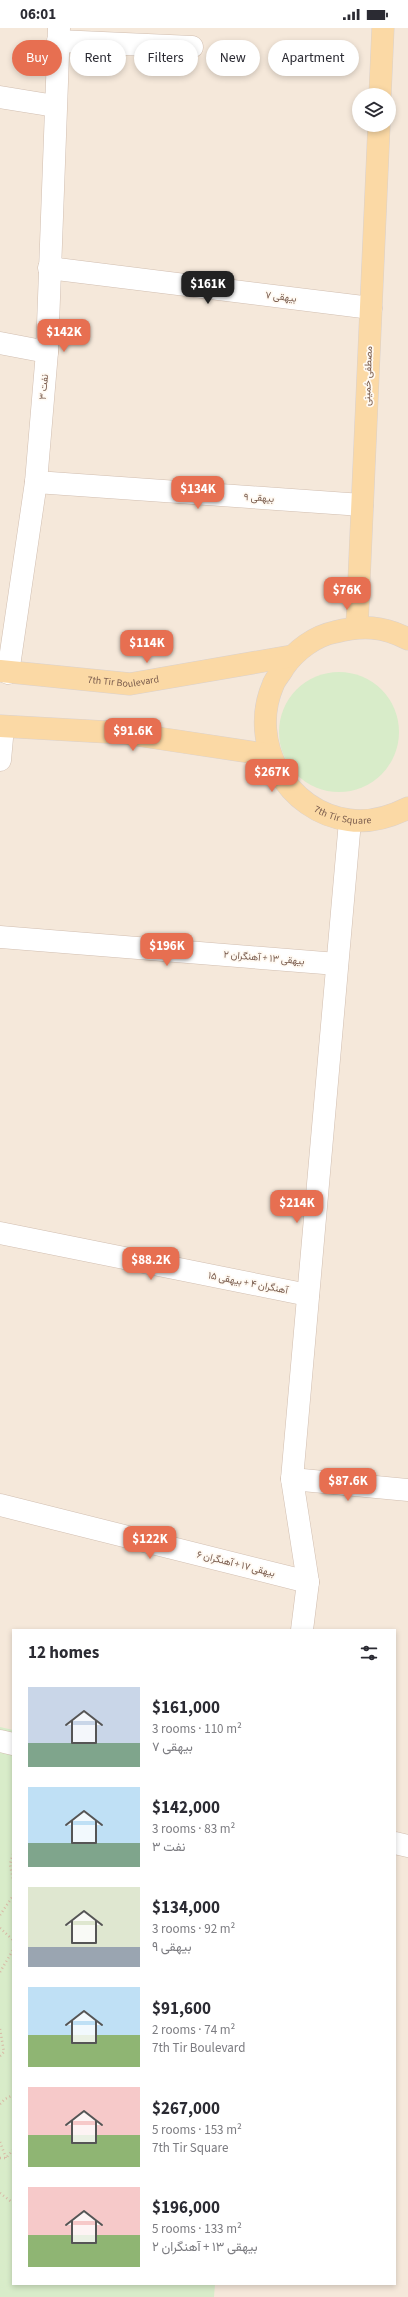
<!DOCTYPE html>
<meta charset="utf-8">
<style>
body{margin:0;font-family:"Source Sans 3",Vazirmatn,sans-serif;background:#f7f7f7;color:#2b2b33;height:100vh;display:flex;flex-direction:column;font-size:15px;white-space:nowrap}
*{box-sizing:border-box;margin:0}
p{font-size:13px;color:#7c7c81}
.icon{flex:none;width:22px;height:22px;fill:none;stroke:currentColor;stroke-width:2;stroke-linecap:round;stroke-linejoin:round}
.map{position:relative;flex:1;overflow:hidden}
.details{position:absolute;left:12px;top:1601px;width:384px;height:656px;display:flex;flex-direction:column;background:#fff;border-radius:0px;box-shadow:0 2px 6px #0003}
.details>*{flex:none}
.banner{position:absolute;left:12px;top:12px;width:384px;height:36px;display:flex;gap:8px}
.buttons{position:absolute;left:352px;top:60px;display:grid;gap:8px}
.buttons a{display:grid;place-items:center;width:44px;height:44px;border-radius:50%;background:#fff;box-shadow:0 2px 6px #0003;font-size:20px}
.price{position:absolute;translate:-50% -34px;padding:0 9px;border-radius:8px;background:#e76f51;color:#fff;font-size:13px;line-height:26px;filter:drop-shadow(0 1px 2px #0008)}
.price::after{content:'';position:absolute;left:50%;top:24px;width:12px;height:9px;margin-left:-6px;background:inherit;clip-path:polygon(0 0,100% 0,50% 100%)}
.price.on{background:#222;color:#fff}
ul{padding:0;list-style:none}
li{display:flex;align-items:center;gap:12px;height:100px;padding:0 16px}
li span{display:grid;place-items:center;flex:none;width:112px;height:80px;border-radius:0px;color:#555}
li>.icon{margin-inline-start:auto}
span .icon{width:48px;height:48px;fill:#fffc;stroke-width:1}
li b{font-size:17px}
h2{display:flex;justify-content:space-between;align-items:center;height:48px;padding:0 16px;font-size:17px}
.tag{padding:0 14px;border-radius:18px;background:#fff;box-shadow:0 2px 6px #0003;font-size:14px;line-height:36px}
.tag.on{background:#e76f51;color:#fff}
.status{display:flex;justify-content:space-between;align-items:center;height:28px;padding:0 20px;background:#fff;direction:ltr}
.status svg{height:11px;fill:currentColor}
.map>svg:first-child{display:block}
</style>
<div class="status"><b>06:01</b><svg viewBox="0 0 49 12"><path d="M0 12V9h3v3zM5 12V6h3v6zM10 12V3h3v9zM15 12V0h3v12zM26 1h20v11H26zM47 4h2v5h-2z"/></svg></div>
<div class="map">
<svg width="408" height="2269" viewBox="0 0 408 2269">
<rect width="100%" height="100%" fill="#fdf6ec"/>
<path fill="#f5e8da" fill-rule="evenodd" d="M0 0H408V2269H0ZM359 67H389V97H359ZM13 1602H395V2256H13Z"/>
<g fill="#d8ecc9">
<circle cx="339" cy="704" r="60"/>
<polygon points="0,1699 13,1702 13,2256 215,2256 214,2269 0,2269"/>
</g>
<g fill="none" stroke-linecap="round" stroke-linejoin="round">
<g stroke="#d1beb0" stroke-width="23">
<g id="minor">
<polyline points="58,13 192,19"/>
<polyline points="0,69 55,78"/>
<polyline points="49,240 371,280"/>
<polyline points="0,315 47,324"/>
<polyline points="36,454 362,477"/>
<polyline points="8,645 36,454 47,324 59,0"/>
<polyline points="0,732 3,699"/>
<polyline points="0,909 337,936"/>
<polyline points="0,1205 308,1267"/>
<polyline points="292,1451 408,1462"/>
<polyline points="0,1477 308,1554"/>
<polyline points="302,1602 308,1554 292,1451 350,793"/>
<polyline points="0,1713 13,1716"/>
<polyline points="395,1815 408,1818"/>
</g>
</g>
<g stroke="#dad1cd" stroke-width="23">
<g id="major">
<polyline points="380,67 383,0"/>
<polyline points="357,598 379,97"/>
<path id="s1" d="M408 611C383 598 362 597 335 604 315 608 296 622 284 639 281 645 275 651 273 657 248 715 287 784 349 792 370 795 390 789 408 780"/>
<path id="s2" d="M0 643 130 656 292 628"/>
<polyline points="0,698 124,705 270,727"/>
</g>
</g>
<g stroke="#d9b8a5" stroke-width="2.5" stroke-dasharray="1 3" stroke-linecap="butt">
<polyline points="13,1826 10,1836 13,1852"/>
<polyline points="0,1887 13,1868"/>
<polyline points="0,1900 13,1912"/>
<polyline points="0,1944 13,1922"/>
<polyline points="0,2001 4,2024 0,2028"/>
<polyline points="0,2076 5,2071 13,2067"/>
<polyline points="0,2114 6,2130"/>
<polyline points="0,2130 6,2130 13,2122"/>
<polyline points="0,2165 13,2175"/>
</g>
<use href="#minor" stroke="#fff" stroke-width="22"/>
<use href="#major" stroke="#fbd9a5" stroke-width="22"/>
</g>
<g text-anchor="middle" dominant-baseline="central" stroke-width="3.5" stroke-linejoin="round" paint-order="stroke">
<g font-size="10" fill="#7a5c4d" stroke="#fffaf3">
<text transform="translate(281 269) rotate(7)">بیهقی ۷</text>
<text transform="translate(368 348) rotate(-88)">مصطفی خمینی</text>
<text transform="translate(44 359) rotate(-85)">نفت ۳</text>
<text transform="translate(259 470) rotate(4)">بیهقی ۹</text>
<text stroke="none"><textPath href="#s2" startOffset="124">7th Tir Boulevard</textPath></text>
<text stroke="none"><textPath href="#s1" startOffset="331">7th Tir Square</textPath></text>
<text transform="translate(264 930) rotate(5)">بیهقی ۱۳ + آهنگران ۲</text>
<text transform="translate(248 1255) rotate(11)">آهنگران ۴ + بیهقی ۱۵</text>
<text transform="translate(236 1536) rotate(14)">بیهقی ۱۷ + آهنگران ۶</text>
</g>
</g>
</svg>
<div class="buttons">
<a><svg class="icon" aria-label="layers" viewBox="0 0 24 24"><path d="M12 4l9 5-9 5-9-5zM3 14l9 5 9-5"/></svg></a>
</div>
<b class="price on" style="left:208px;top:277px">$161K</b>
<b class="price" style="left:64px;top:325px">$142K</b>
<b class="price" style="left:198px;top:482px">$134K</b>
<b class="price" style="left:347px;top:583px">$76K</b>
<b class="price" style="left:147px;top:636px">$114K</b>
<b class="price" style="left:133px;top:724px">$91.6K</b>
<b class="price" style="left:272px;top:765px">$267K</b>
<b class="price" style="left:167px;top:939px">$196K</b>
<b class="price" style="left:297px;top:1196px">$214K</b>
<b class="price" style="left:151px;top:1253px">$88.2K</b>
<b class="price" style="left:348px;top:1474px">$87.6K</b>
<b class="price" style="left:150px;top:1532px">$122K</b>
<div class="banner">
<a class="tag on">Buy</a>
<a class="tag">Rent</a>
<a class="tag">Filters</a>
<a class="tag">New</a>
<a class="tag">Apartment</a>
</div>
<section class="details">
<h2>12 homes<svg class="icon" aria-label="filters" viewBox="0 0 24 24"><path d="M4 7h16M4 17h16"/><circle cx="9" cy="7" r="2"/><circle cx="15" cy="17" r="2"/></svg></h2>
<ul>
<li><span style="background:linear-gradient(#c9d6e8 70%,#7fa58c 0)"><svg class="icon" aria-label="home" viewBox="0 0 24 24"><path d="M3 11l9-7 9 7M6 9v11h12V9"/></svg></span><div><b>$161,000</b><p>3 rooms · 110 m²</p><p>بیهقی ۷</p></div></li>
<li><span style="background:linear-gradient(#bfe0f5 70%,#7fa58c 0)"><svg class="icon" aria-label="home" viewBox="0 0 24 24"><path d="M3 11l9-7 9 7M6 9v11h12V9"/></svg></span><div><b>$142,000</b><p>3 rooms · 83 m²</p><p>نفت ۳</p></div></li>
<li><span style="background:linear-gradient(#dfe7d0 75%,#9aa5b1 0)"><svg class="icon" aria-label="home" viewBox="0 0 24 24"><path d="M3 11l9-7 9 7M6 9v11h12V9"/></svg></span><div><b>$134,000</b><p>3 rooms · 92 m²</p><p>بیهقی ۹</p></div></li>
<li><span style="background:linear-gradient(#bfe0f5 60%,#8fb573 0)"><svg class="icon" aria-label="home" viewBox="0 0 24 24"><path d="M3 11l9-7 9 7M6 9v11h12V9"/></svg></span><div><b>$91,600</b><p>2 rooms · 74 m²</p><p>7th Tir Boulevard</p></div></li>
<li><span style="background:linear-gradient(#f6c9c9 60%,#8fb573 0)"><svg class="icon" aria-label="home" viewBox="0 0 24 24"><path d="M3 11l9-7 9 7M6 9v11h12V9"/></svg></span><div><b>$267,000</b><p>5 rooms · 153 m²</p><p>7th Tir Square</p></div></li>
<li><span style="background:linear-gradient(#f6c9c9 60%,#8fb573 0)"><svg class="icon" aria-label="home" viewBox="0 0 24 24"><path d="M3 11l9-7 9 7M6 9v11h12V9"/></svg></span><div><b>$196,000</b><p>5 rooms · 133 m²</p><p>بیهقی ۱۳ + آهنگران ۲</p></div></li>
</ul>
</section>
</div>
